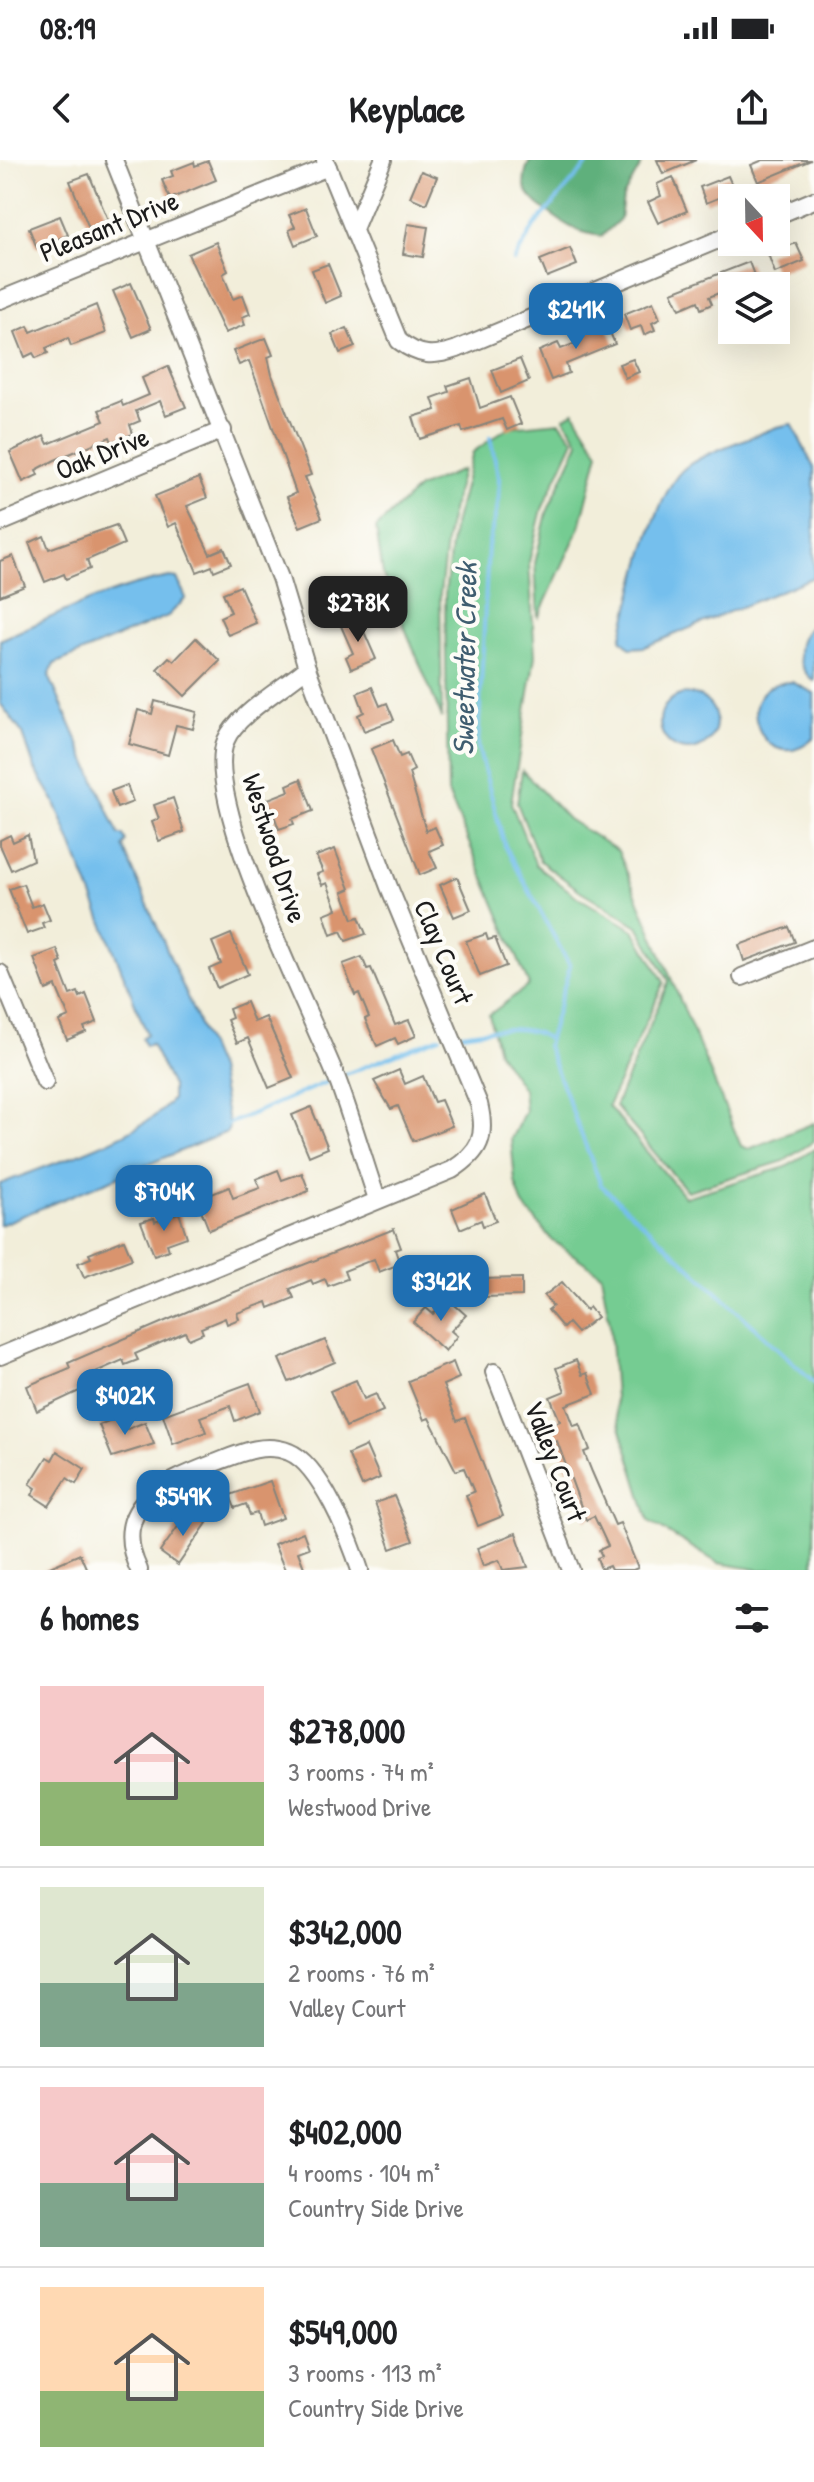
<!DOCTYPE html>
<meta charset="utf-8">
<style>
body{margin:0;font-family:"Patrick Hand",sans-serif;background:#f2f2f2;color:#202124;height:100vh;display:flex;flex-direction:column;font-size:30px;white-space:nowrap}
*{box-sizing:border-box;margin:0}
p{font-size:26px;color:#757577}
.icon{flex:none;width:44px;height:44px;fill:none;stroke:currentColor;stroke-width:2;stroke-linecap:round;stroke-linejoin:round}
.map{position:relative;height:1410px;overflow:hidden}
.side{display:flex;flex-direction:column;background:#fff;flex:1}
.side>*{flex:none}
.needle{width:52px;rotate:158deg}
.tools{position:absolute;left:718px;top:24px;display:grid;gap:16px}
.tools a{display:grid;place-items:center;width:72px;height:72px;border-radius:0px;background:#fff;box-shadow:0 8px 32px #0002;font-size:40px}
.price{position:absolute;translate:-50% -68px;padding:0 18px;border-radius:16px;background:#1f6fb2;color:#fff;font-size:26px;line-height:52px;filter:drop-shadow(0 2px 4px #0008)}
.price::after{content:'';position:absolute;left:50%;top:48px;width:24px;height:18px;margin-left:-12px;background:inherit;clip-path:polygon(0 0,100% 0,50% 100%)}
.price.current{background:#222;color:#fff}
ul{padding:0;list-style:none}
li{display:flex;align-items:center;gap:24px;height:200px;padding:0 40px}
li+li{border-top:2px solid #e0e0e0}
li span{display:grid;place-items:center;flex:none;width:224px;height:160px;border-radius:0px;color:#555}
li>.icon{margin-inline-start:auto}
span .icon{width:96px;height:96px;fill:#fffc;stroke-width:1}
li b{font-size:34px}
h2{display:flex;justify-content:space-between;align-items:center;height:96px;padding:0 40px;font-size:34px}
.status{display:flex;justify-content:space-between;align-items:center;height:56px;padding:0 40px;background:#fff;direction:ltr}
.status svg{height:22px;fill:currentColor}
header{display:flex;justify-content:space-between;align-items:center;height:104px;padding:0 40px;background:#fff;font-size:36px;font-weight:700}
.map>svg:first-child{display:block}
</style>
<div class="status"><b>08:19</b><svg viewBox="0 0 49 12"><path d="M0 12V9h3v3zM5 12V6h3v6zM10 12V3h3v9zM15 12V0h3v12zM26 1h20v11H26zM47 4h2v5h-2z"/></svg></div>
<header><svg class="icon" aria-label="back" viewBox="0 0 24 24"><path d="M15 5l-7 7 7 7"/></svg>Keyplace<svg class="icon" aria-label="share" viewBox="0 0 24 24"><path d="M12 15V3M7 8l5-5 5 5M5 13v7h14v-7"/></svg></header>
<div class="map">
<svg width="814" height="1410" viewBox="0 0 814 1410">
<rect width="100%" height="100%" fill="#fdfcf7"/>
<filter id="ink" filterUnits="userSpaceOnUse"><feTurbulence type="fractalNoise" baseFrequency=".0125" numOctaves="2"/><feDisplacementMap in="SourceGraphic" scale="16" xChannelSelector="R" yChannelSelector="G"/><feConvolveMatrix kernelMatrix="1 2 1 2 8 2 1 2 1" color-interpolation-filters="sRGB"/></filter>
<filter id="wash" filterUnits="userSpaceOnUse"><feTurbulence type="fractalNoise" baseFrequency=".006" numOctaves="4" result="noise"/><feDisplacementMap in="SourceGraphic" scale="32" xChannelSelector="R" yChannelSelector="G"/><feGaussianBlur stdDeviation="1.8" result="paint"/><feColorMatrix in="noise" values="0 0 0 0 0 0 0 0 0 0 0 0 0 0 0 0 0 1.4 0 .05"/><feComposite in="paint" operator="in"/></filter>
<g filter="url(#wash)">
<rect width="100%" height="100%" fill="#f2eeda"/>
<g fill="#74cc92" stroke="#487457" stroke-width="2">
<polygon points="574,252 599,292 580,367 538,458 535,403 547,352 579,282 564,258"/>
<polygon points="560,262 574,280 542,349 529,402 535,496 511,643 536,705 576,736 634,770 664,822 608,946 685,1037 786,1007 814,989 814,1410 760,1410 718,1403 649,1361 616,1253 610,1165 601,1114 552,1080 523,1045 515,1022 511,979 525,951 523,929 498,892 489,855 529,825 448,633 445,435 453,369 473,292 508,267"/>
<polygon points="462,310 448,367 440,434 442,558 383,415 376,368 418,328"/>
<polygon points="522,610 568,659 618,691 741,986 749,989 814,963 814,981 784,1001 687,1031 615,946 669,821 638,766 579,730 540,701 517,643"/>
</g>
<path fill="#5fb07c" stroke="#3e664c" stroke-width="2" d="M530 0H644L623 37 620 59 602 76C576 73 564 64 544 49 524 34 519 23 530 0Z"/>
<g fill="#74bfed" stroke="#486e84" stroke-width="2">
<path d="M792 264 814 308V417L644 487 630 488 621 479C632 438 654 331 686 307 705 292 753 277 777 267Z"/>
<path d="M170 417 177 418 186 438 168 456 54 504 49 516 119 675H123L126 681 123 687 218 909 229 967 227 972 0 1065V1024C42 1007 149 974 172 939V926L151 884 145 886 142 878 147 874 54 640 35 609 23 574 0 543V480C55 456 111 427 170 417Z"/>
<path d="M814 463V521C794 505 794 480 814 463Z"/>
<path d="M792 522 814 533V578C764 625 723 522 792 522Z"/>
<circle cx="688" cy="562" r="28"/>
</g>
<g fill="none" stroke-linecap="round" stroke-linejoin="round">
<g stroke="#74bfed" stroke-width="4">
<polyline points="514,101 535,65 591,0"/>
<polyline points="490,277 499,319 498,345 488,386 478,587 505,686 570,806 547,886 601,1025 814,1222"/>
<path d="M462 874C486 870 528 863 548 879"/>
<polyline points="346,914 440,877"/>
<polyline points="228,964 327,922"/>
</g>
</g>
<g id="blocks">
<g fill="#d9946e">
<polygon points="657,0 696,0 663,14"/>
<polygon points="763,0 811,0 758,22 751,5"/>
<polygon points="208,1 216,20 170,39 162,20 173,16 171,11 194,2 195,6"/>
<polygon points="421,11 437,17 426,44 410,37"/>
<polygon points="89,14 108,60 89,68 70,21"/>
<polygon points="728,16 737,37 726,42 723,36 706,43 700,27"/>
<polygon points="673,17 687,51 658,63 648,42 661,36 657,24"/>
<polygon points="306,48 317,76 295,85 289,70 295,67 289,55"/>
<polygon points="60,56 68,75 37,88 29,68"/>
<polygon points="408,64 428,67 423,97 403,94"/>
<polygon points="216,82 228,111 223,114 233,139 243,135 250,154 242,157 245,165 225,173 188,94"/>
<polygon points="796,83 804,101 775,113 768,94"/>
<polygon points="570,88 577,105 547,117 540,100"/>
<polygon points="749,102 755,118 709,137 712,144 701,149 698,141 680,149 672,132"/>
<polygon points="328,104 341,136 325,143 312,110"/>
<polygon points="131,123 151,169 133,177 113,131"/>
<polygon points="653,142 660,159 652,163 655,170 644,175 641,166 630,170 624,154"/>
<polygon points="96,145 106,173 71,186 68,178 46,188 48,193 36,198 33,193 25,197 15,172 28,166 31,172"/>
<polygon points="606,163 615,184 566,204 569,213 551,220 539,191 558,183 561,189 581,181 578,175"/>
<polygon points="347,168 355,187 340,193 332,174"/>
<polygon points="266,178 273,195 268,197 272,215 311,315 305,317 322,358 300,367 287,337 296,333 260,231 249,201 239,205 233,191"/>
<polygon points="520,199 529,221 501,233 492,210"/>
<polygon points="633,199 639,212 625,218 619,204"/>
<polygon points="168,206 186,247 166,255 160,241 136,251 140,261 130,265 133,274 112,282 110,277 55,300 36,310 38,315 23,322 10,292 44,276 48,284 104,261 99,250 121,241 123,246 149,235 142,218"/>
<polygon points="471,218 480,248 510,237 521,264 507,270 502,259 463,272 461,266 420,279 413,257 436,250 432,238 449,232 447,226"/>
<polygon points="199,318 207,338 187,346 210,394 224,388 231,404 214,411 212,406 197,412 176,363 168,367 155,336"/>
<polygon points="116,365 124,384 87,400 90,409 66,419 64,414 45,422 29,383 44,376 49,389"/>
<polygon points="13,396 25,426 0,436 0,401"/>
<polygon points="240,426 256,463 228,475 220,457 231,452 223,433"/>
<polygon points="358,458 376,499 351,509 346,497 353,493 341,466"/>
<polygon points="196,478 220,501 185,536 157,509 169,497 174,501"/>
<polygon points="372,527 380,546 387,543 394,560 364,571 358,555 364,552 357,533"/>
<polygon points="155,541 197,552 193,569 176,565 168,595 129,584 138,550 152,554"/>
<polygon points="393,580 400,597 407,594 414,610 409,613 426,671 435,667 443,685 429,691 437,708 420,715 371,589"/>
<polygon points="301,619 313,651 292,659 294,664 279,669 268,639 289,631 287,625"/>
<polygon points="127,625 133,642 117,648 111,631"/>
<polygon points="173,638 184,672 159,681 152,662 159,659 154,645"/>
<polygon points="10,675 13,682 28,675 33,700 11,710 0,685 0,680"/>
<polygon points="335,689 350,729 343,732 353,759 359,757 366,774 346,781 341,771 331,775 324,754 337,749 327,723 322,725 317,714 323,712 316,696"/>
<polygon points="457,717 471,750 454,757 440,725"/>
<polygon points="23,724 32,747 43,743 50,760 42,763 44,768 27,774 9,729"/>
<polygon points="789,767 795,782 744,801 739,785"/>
<polygon points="231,774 248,814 217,828 209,809 221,804 212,782"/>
<polygon points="486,774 488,780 495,778 506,806 480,816 466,781"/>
<polygon points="57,789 62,802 58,804 70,835 78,832 80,837 86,834 97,862 84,867 86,872 67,880 59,861 69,857 56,826 46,830 34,798"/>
<polygon points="362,797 367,809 371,808 395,865 409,860 416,876 398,884 395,878 377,886 365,859 369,857 359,833 355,835 343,804"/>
<polygon points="246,842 254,862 266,857 293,918 269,928 248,878 237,883 227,860 232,858 229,849"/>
<polygon points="399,910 405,924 423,916 434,942 441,940 452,966 413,981 398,946 391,949 374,921"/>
<polygon points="311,947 328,988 309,996 292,955"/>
<polygon points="278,1010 282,1020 302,1013 309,1031 209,1070 197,1040 229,1027 233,1038 260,1028 256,1019"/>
<polygon points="485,1034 496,1061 483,1066 481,1060 460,1069 452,1049"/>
<polygon points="179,1053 187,1077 167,1084 169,1090 154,1095 141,1062 154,1058 155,1062"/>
<polygon points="394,1069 401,1088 395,1090 400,1104 379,1112 374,1099 344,1111 347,1119 328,1126 325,1119 313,1124 311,1120 290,1129 294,1138 269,1148 267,1142 237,1153 239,1159 227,1164 225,1158 201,1168 203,1173 189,1179 185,1172 135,1194 138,1200 125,1205 123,1200 93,1213 95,1218 88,1221 90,1226 37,1251 27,1226 70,1208 68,1203 207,1143"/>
<polygon points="124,1080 132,1099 84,1117 78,1103 91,1098 89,1094"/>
<polygon points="522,1118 522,1136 483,1137 482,1119"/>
<polygon points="562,1122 586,1150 589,1147 597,1157 577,1173 568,1163 563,1168 548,1150 553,1146 544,1136"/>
<polygon points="447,1138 466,1155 451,1171 457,1176 445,1191 413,1162 426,1148 433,1154"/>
<polygon points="325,1180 335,1202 289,1222 279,1199"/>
<polygon points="576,1200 582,1215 587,1213 595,1234 566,1245 574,1266 580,1264 590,1290 584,1292 592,1312 615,1365 620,1363 638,1408 633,1410 611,1410 609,1406 601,1409 597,1398 602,1396 599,1390 608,1386 594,1356 586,1360 557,1281 552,1283 546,1267 560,1261 550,1237 565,1231 556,1208"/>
<polygon points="453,1202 459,1218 443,1225 457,1261 465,1258 503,1356 478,1366 466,1335 474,1332 464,1308 456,1311 429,1258 424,1260 408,1221"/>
<polygon points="356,1220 364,1239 376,1234 383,1251 346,1267 330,1231"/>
<polygon points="250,1223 260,1251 235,1261 230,1246 200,1257 206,1272 173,1284 163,1255"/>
<polygon points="118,1257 123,1271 145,1262 154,1284 112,1297 99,1265"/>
<polygon points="366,1286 380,1318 362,1326 348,1294"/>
<polygon points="57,1291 85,1309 76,1324 67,1318 49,1346 32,1335 36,1328 30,1324 47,1297 52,1300"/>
<polygon points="270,1321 283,1358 261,1366 257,1353 250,1355 246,1344 235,1348 230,1335"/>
<polygon points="394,1336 413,1381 391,1389 375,1343"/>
<polygon points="189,1351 207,1363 178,1405 160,1392"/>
<polygon points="303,1372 309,1388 298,1392 305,1410 285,1410 274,1384"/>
<polygon points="516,1373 528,1407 503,1410 499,1400 483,1406 477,1388"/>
<polygon points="80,1394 87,1410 43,1410"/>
</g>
</g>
</g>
<g filter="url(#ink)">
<use href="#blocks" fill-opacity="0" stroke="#87857b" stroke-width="2"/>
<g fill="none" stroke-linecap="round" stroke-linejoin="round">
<g stroke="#87857b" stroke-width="20">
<g id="minor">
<path d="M325 0 399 181C420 197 433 197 457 189L732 74"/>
<polyline points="776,56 814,40"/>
<polyline points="354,69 383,0"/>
<polyline points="0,140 328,7"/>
<polyline points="0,363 223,270"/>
<path d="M307 508C285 527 236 555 226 580 200 640 314 857 339 924 353 962 364 1001 377 1039"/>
<polyline points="0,813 45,922"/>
<polyline points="742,817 814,788"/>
<path d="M0 1196 452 1010C480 992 487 977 479 944L389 727 307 508 280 418 114 0"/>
<polyline points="494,1212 571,1410"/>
<path d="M139 1410C109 1346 163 1323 212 1304 236 1295 263 1281 289 1292 320 1304 350 1379 360 1410"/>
</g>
</g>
<use href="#minor" stroke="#fff" stroke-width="16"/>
</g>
</g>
<g text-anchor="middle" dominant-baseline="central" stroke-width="8" stroke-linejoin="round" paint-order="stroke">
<g font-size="28" fill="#1c1c1c" stroke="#fdfcf7">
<text transform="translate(109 66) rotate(-22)">Pleasant Drive</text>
<text transform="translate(102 293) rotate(-22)">Oak Drive</text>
<text transform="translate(275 688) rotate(72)">Westwood Drive</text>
<text transform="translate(444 792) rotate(67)">Clay Court</text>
<text transform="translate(556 1301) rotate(69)">Valley Court</text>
</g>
<g font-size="30" font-style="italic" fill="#3f5d70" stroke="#fdfcf7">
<text transform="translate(464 499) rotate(-89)">Sweetwater Creek</text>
</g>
</g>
</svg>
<div class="tools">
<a><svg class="needle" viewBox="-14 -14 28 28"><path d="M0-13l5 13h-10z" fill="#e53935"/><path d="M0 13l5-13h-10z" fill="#757577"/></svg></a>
<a><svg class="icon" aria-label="layers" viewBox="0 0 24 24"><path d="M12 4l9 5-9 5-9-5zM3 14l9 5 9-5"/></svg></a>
</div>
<b class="price" style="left:576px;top:191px">$241K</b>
<b class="price current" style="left:358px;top:484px">$278K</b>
<b class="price" style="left:164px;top:1073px">$704K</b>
<b class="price" style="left:441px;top:1163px">$342K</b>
<b class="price" style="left:125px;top:1277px">$402K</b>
<b class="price" style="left:183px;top:1378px">$549K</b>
</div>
<section class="side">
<h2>6 homes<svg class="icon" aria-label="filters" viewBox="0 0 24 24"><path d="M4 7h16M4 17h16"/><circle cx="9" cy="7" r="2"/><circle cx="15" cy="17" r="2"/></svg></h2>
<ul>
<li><span style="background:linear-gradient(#f6c9c9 60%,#8fb573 0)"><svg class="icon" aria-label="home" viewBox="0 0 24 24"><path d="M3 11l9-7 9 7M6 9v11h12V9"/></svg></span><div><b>$278,000</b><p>3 rooms · 74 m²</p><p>Westwood Drive</p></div></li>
<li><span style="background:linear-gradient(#dfe7d0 60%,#7fa58c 0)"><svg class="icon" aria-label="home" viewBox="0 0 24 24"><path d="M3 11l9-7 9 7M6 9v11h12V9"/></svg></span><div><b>$342,000</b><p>2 rooms · 76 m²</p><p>Valley Court</p></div></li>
<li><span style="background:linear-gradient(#f6c9c9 60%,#7fa58c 0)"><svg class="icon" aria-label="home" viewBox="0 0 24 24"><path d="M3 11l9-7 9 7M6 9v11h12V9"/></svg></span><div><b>$402,000</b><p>4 rooms · 104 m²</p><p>Country Side Drive</p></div></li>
<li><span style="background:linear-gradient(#ffd9b3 65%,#8fb573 0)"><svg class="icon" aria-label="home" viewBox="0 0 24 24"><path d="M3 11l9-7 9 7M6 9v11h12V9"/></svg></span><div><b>$549,000</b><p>3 rooms · 113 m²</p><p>Country Side Drive</p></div></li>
</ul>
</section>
